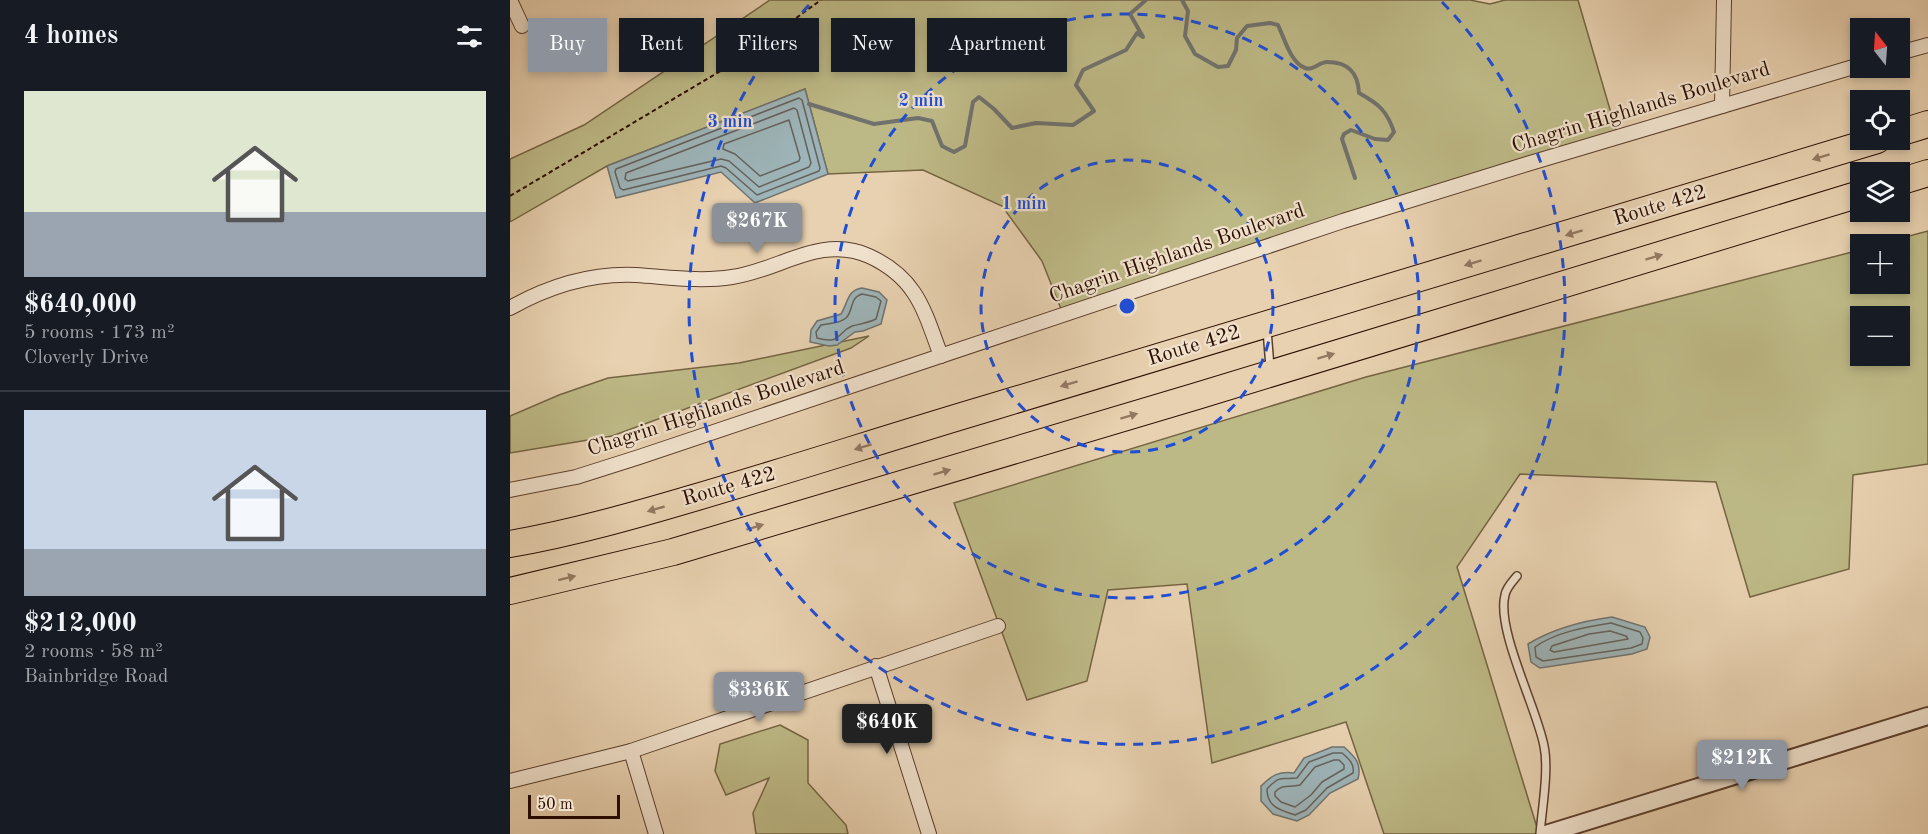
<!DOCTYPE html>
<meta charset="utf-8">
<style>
body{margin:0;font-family:"Old Standard TT",serif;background:#20242c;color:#f1f3f6;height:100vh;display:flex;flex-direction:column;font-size:22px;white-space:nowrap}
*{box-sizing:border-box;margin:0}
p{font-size:20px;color:#9ea1a6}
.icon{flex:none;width:33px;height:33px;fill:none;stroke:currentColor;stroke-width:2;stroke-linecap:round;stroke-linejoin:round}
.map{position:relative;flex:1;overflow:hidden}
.sheet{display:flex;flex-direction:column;background:#171b24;width:510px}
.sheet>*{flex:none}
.banner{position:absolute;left:18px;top:18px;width:570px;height:54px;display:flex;gap:12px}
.needle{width:39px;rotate:343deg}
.tools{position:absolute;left:1340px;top:18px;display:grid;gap:12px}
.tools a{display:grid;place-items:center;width:60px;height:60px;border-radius:0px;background:#171b24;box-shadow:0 3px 9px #0003;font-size:30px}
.scale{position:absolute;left:18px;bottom:15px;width:92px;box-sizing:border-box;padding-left:6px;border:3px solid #2d0e00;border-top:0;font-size:16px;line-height:21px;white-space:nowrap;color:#2d0e00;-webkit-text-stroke:4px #f0e1cc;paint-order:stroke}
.price{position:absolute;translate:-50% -51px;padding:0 14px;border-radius:6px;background:#8c9099;color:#fff;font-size:20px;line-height:39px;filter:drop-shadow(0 2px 3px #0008)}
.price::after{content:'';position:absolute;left:50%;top:36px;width:18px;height:14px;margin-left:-9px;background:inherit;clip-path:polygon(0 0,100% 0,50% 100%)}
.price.active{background:#222;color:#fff}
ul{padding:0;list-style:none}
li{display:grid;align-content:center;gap:12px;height:318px;padding:0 24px}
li+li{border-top:2px solid #363941}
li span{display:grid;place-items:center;height:186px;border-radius:0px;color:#555}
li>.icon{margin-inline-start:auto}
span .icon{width:108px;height:108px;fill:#fffc;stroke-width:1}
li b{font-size:26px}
h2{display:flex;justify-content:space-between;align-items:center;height:72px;padding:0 24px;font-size:26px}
.pill{padding:0 21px;border-radius:0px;background:#171b24;box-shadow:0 3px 9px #0003;font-size:21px;line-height:54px}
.pill.active{background:#8c9099;color:#fff}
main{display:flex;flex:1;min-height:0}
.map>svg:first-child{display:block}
</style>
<main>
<section class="sheet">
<h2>4 homes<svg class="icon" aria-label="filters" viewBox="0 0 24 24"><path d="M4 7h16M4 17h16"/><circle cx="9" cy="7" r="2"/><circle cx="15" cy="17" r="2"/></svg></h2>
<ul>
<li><span style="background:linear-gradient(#dfe7d0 65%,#9aa5b1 0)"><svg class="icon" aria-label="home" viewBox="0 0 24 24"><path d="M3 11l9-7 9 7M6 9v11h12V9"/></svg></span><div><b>$640,000</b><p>5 rooms · 173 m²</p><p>Cloverly Drive</p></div></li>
<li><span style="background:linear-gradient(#c9d6e8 75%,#9aa5b1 0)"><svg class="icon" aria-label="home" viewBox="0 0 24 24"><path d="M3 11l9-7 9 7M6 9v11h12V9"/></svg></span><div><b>$212,000</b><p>2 rooms · 58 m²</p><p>Bainbridge Road</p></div></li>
</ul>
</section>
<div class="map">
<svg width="1418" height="834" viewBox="0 0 1418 834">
<rect width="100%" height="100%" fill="#e8d1b0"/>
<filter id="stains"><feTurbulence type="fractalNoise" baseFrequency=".00333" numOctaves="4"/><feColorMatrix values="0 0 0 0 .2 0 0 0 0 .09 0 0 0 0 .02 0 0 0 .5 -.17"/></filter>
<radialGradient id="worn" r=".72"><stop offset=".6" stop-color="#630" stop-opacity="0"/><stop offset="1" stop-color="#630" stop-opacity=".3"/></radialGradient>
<g fill="#bdb986" stroke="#756443" stroke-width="1.5" fill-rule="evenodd">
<polygon points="260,0 960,0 980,4 995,0 1068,0 1108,137 553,314 532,261 492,206 413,170 318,174 295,89 97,166 0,222 0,159 74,125"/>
<path d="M1418 231V464L1343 475 1339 569 1240 597 1206 482 1010 474 947 567 1029 834H874L836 722 702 763 677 584 598 590 577 681 517 700 444 503 856 377 1350 250V284H1389V244H1369ZM1350 316H1389V356H1350Z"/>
<polygon points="359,336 341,348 102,436 0,453 0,416 49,395 98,378 229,363"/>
<polygon points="270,725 298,740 298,783 336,825 338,834 246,834 243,813 259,778 216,795 205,771 210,744"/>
</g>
<g fill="#9db4b8" stroke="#70726e" stroke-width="1.5">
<polygon points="295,89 318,174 245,203 211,172 106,198 97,166"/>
<path d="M352 288 369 292 377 300 371 324 353 331 345 332 327 345 319 346 300 342 301 330 307 321 331 314C338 303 337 290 352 288Z"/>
<path d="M1102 617 1135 627 1140 637 1137 649 1122 654 1030 668 1021 662 1018 644C1044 628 1072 621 1102 617Z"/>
<path d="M822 747H834C845 757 852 763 848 779L820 793 799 815 787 821 763 814 751 801V786C762 775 769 771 784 773L794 758Z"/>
</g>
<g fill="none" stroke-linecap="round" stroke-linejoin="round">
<g stroke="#65615c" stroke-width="1.5">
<polygon points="289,98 292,100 310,168 309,171 247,195 216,168 211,166 113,190 110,188 105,172 106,169"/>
<polygon points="284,108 287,110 301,163 299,167 249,187 219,161 211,159 118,181 115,179 116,173"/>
<polygon points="279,120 290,158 289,161 250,176 225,154 213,149 214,144"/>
<path d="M352 294 366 297 371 301 366 319C358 323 350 324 342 326 327 332 332 345 307 338L306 332 311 325C319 323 329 324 336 318 344 310 339 298 352 294Z"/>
<path d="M1101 623 1130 632 1133 638 1132 644 1121 648 1033 661 1026 657 1025 647C1046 632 1076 627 1101 623Z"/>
<polygon points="1100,631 1116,636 1118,639 1044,652 1040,650 1042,646 1079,634"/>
<path d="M823 753H832C838 758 845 764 843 773L817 788 796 810 785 815C770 810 757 807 757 789 771 774 771 780 787 778L799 762Z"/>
<path d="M824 760H829L834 765V769L812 782 801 795 785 807 771 802 765 796V792C773 783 780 788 790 785L805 767Z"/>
</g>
<g stroke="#70726e" stroke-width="4">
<path d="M672 0 678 11 675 36 685 54 708 67 718 66 726 50 727 38 737 26 760 23 768 25C774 38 781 63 795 68 803 71 809 62 817 62 839 62 848 73 849 93 869 104 877 111 884 132L878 140 865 139 841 130 834 134 832 139 845 178"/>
<polyline points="299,104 364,124 408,118 422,121 432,146 444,152 455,146 463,102 469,97 484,109 502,128 526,123 563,125 584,111 566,85 573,70 616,50 627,33 633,37 620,14 636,0"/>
</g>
<g stroke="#5c3f2c" stroke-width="10">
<g id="service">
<polyline points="757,330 760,367"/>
<path d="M1007 576C1002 582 996 588 995 595 986 630 1027 708 1034 746 1039 770 1032 809 1030 834"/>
</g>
</g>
<g stroke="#5c3f2c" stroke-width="16">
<g id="minor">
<polyline points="0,0 12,26"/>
<polyline points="1389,53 1418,45"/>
<polyline points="1212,106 1214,0"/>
<path d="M0 308C39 286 81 273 126 275 158 277 190 282 222 277 268 271 311 234 359 256 407 278 414 310 431 356"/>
<polyline points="0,490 66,477 129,457 833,221 1017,164 1350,65"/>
<polyline points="366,666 419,834"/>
<polyline points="121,751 146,834"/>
<polyline points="0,781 121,751 488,626"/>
</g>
</g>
<g stroke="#5c3f2c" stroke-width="20">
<polyline id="tertiary" points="1036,834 1418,716"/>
</g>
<g stroke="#2d0e00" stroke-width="28">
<g id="motorway">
<polyline points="1389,133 1418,124"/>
<polyline points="1389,182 1418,173"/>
<path d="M0 544C63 533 126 515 187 497 286 468 384 436 482 407 777 319 1072 230 1367 140"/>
<polyline points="0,591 163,552 687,396 1350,194"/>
</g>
</g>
<polyline stroke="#2d0e00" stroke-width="2" stroke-dasharray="4.5 3" stroke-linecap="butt" points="0,196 224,63 311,0"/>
<use href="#service" stroke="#f0e1cc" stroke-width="7"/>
<use href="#minor" stroke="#f0e1cc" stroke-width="14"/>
<use href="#tertiary" stroke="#f0e1cc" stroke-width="16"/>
<use href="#motorway" stroke="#e8d1b0" stroke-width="26"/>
</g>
<defs><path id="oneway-solid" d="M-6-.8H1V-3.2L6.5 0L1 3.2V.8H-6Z" transform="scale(1.5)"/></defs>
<g fill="#947961">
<use href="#oneway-solid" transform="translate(1311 157) rotate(163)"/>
<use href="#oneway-solid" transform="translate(1064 233) rotate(163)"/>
<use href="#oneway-solid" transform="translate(1144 257) rotate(-17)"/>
<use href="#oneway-solid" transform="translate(963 263) rotate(163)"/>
<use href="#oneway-solid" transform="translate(816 356) rotate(-17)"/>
<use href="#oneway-solid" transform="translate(559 384) rotate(163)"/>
<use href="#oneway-solid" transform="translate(619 416) rotate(-17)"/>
<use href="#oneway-solid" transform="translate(353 447) rotate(163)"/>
<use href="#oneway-solid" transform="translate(432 472) rotate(-17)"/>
<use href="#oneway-solid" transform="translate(146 509) rotate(164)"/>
<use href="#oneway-solid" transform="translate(245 527) rotate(-17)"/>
<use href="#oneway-solid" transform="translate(57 578) rotate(-14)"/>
</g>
<g fill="none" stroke="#1d4ed8" stroke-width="3" stroke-dasharray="10 8">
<circle cx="617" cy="306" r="146"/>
<circle cx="617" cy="306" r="292"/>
<path d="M932 2A438 438 0 1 1 302 2"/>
</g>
<g text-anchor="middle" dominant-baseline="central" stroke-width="4.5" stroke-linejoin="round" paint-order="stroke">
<g font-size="21" fill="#2d0e00" stroke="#f0e1cc">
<text transform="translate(1131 108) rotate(-17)">Chagrin Highlands Boulevard</text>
<text transform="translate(1150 206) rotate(-17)">Route 422</text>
<text transform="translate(667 254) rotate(-19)">Chagrin Highlands Boulevard</text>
<text transform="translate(684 346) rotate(-17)">Route 422</text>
<text transform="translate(206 409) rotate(-18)">Chagrin Highlands Boulevard</text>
<text transform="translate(219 487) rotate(-16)">Route 422</text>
</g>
</g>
<circle cx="617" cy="306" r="9" fill="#1d4ed8" stroke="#f0e1cc" stroke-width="3"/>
<g font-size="18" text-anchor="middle" font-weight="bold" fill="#1d4ed8" stroke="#f0e1cc" stroke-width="4.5" stroke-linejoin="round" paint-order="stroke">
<text x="411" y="106">2 min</text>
<text x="220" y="127">3 min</text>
<text x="514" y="209">1 min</text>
</g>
<rect width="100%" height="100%" filter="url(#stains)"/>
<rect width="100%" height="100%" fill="url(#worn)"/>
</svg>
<div class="tools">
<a><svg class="needle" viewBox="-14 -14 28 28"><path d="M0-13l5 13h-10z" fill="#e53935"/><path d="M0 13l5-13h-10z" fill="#9ea1a6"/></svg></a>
<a><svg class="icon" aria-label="locate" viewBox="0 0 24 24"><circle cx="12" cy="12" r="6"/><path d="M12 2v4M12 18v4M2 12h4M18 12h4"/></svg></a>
<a><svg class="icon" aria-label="layers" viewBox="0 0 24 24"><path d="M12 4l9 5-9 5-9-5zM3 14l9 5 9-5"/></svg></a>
<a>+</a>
<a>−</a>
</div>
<div class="scale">50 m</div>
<b class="price" style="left:247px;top:254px">$267K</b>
<b class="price" style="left:249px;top:723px">$336K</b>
<b class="price active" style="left:377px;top:755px">$640K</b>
<b class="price" style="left:1232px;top:791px">$212K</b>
<div class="banner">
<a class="pill active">Buy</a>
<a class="pill">Rent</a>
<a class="pill">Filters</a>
<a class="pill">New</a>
<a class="pill">Apartment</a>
</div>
</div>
</main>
